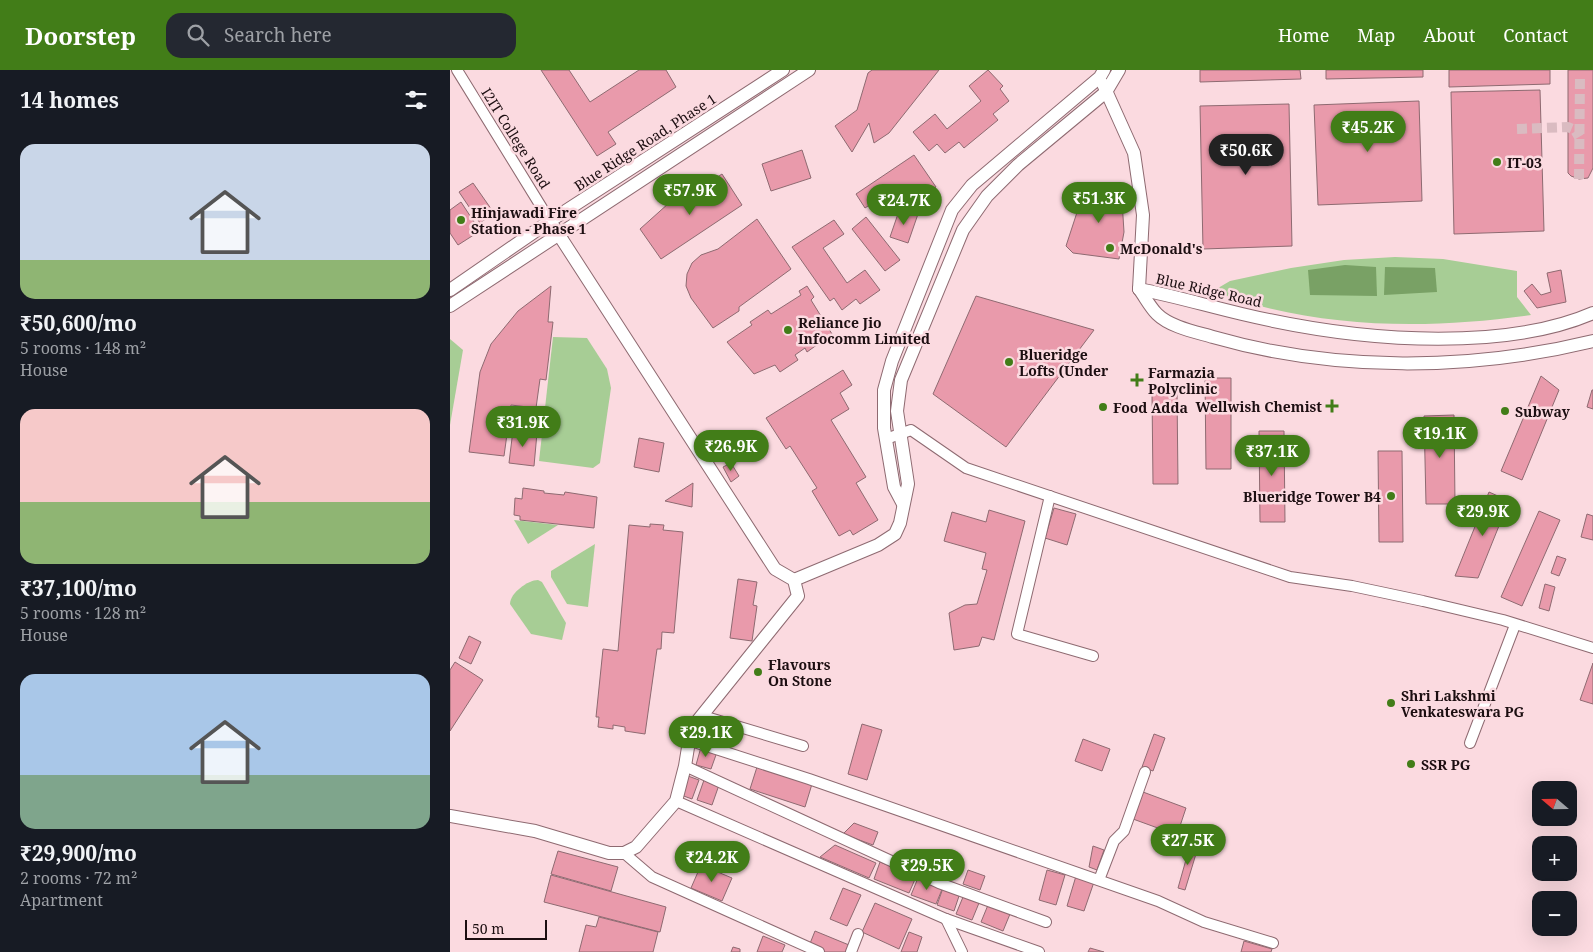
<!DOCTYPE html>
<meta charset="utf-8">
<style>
body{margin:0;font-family:"Noto Serif",serif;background:#242831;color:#f1f3f6;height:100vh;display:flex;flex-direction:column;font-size:19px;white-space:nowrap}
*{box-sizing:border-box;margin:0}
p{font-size:16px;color:#9ea1a6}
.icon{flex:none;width:28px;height:28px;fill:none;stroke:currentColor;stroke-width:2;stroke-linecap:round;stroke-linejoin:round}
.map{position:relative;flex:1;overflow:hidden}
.side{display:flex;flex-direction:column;background:#171b24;width:450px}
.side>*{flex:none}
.needle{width:32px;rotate:290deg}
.buttons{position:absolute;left:1082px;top:711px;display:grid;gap:10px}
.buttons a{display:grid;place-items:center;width:45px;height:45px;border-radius:10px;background:#171b24;box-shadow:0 5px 20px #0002;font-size:25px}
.scale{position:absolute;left:15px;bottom:12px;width:82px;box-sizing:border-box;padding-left:5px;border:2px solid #1c0e11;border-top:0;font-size:14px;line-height:18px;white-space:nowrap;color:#1c0e11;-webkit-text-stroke:4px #fbdae0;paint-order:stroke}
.price{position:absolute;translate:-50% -42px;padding:0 11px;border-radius:18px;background:#427d18;color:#fff;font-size:16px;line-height:32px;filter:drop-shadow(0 1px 2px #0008)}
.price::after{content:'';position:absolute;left:50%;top:30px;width:15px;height:11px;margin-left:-8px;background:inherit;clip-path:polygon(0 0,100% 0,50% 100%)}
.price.selected{background:#222;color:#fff}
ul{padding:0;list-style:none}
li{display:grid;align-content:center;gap:10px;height:265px;padding:0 20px}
li span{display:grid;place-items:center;height:155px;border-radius:15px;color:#555}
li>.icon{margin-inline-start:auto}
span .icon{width:90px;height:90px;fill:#fffc;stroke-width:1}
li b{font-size:21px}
h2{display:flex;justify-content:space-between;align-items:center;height:60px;padding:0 20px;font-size:21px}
header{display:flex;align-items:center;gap:30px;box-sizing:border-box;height:70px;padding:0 25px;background:#427d18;color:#fff}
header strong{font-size:24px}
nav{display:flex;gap:28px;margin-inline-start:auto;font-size:18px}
.search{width:350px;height:45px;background:#242831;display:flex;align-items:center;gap:12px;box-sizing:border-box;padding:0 18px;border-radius:15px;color:#9ea1a6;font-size:19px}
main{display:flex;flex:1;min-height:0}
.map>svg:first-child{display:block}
</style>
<header>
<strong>Doorstep</strong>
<div class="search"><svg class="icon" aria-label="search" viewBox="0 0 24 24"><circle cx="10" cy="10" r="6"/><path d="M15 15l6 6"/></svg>Search here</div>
<nav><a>Home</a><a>Map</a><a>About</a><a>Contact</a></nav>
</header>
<main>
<section class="side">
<h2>14 homes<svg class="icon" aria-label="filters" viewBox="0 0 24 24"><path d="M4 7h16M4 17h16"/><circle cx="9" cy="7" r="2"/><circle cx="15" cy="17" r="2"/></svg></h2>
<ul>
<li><span style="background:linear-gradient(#c9d6e8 75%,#8fb573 0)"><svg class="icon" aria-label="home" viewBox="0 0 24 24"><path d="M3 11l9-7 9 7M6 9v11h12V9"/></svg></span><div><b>₹50,600/mo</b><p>5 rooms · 148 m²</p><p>House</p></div></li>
<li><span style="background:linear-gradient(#f6c9c9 60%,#8fb573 0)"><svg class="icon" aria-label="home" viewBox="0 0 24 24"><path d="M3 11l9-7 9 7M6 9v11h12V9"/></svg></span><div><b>₹37,100/mo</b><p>5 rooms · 128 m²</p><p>House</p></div></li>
<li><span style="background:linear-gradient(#a9c7e8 65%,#7fa58c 0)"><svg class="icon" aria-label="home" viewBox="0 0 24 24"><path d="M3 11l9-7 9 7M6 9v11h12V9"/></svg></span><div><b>₹29,900/mo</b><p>2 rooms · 72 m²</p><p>Apartment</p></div></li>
</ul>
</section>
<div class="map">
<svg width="1143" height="882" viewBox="0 0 1143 882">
<rect width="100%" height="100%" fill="#fbdae0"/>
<g fill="#a7cd95">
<path d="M945 187 993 189 1067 201V227L1081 245C976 260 863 259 763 221L780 211 841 198 894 190Z"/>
<polygon points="103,267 137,268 157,299 161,318 150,393 143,398 89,391"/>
<polygon points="0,269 13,280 0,355"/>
<polygon points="64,450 108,455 78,474"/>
<polygon points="145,474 138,537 117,534 101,507 101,501"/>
<path d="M88 510 92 512 116 553 112 570 81 564 60 534C60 523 78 510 88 510Z"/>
</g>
<g fill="#79a165">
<polygon points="895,195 926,197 927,226 860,225 858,200"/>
<polygon points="935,197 985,198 987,222 934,225"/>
</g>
<g fill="#e99aab" stroke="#8e6a71">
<polygon points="91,0 119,0 140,32 189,0 216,0 226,17 158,62 166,74 147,86"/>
<polygon points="422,0 489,0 439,63 424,73 419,53 402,82 385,56 407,40 418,3"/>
<polygon points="538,0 553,16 550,19 559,31 543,44 548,50 514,78 509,72 495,83 487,74 479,81 463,62 485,44 497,59 531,31 519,16"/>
<polygon points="750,0 850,0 851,9 750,12"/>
<polygon points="876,0 973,0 973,7 876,9"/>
<polygon points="999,0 1100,0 1100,14 999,17"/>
<polygon points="1118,0 1143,0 1143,98 1138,108 1129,109 1121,106 1118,103"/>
<polygon points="1090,20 1094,161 1004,164 1001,22"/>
<polygon points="969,31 972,131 868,135 864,35"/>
<polygon points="839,34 842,176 753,179 750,36"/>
<polygon points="352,80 361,108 321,121 312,94"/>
<polygon points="464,85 486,117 464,132 459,125 439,139 435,134 428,138 424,132 415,138 406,124"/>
<polygon points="272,104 292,135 211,189 190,159 219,133 221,136 226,127 232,123 241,124"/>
<polygon points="23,113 44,143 30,153 9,122"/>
<polygon points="654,113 666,117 672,131 674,162 669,189 623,183 616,176 633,124 640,118"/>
<polygon points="11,132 30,161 8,175 0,163 0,140"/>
<polygon points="450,138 468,144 458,173 440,167"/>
<polygon points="416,147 450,190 435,201 402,159"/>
<polygon points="307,149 341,199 289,237 289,241 263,258 241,228 236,216 237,204 242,193 251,185 268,179"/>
<polygon points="384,150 394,164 373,178 397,213 415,200 430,220 410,234 406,229 392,240 384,228 380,231 342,177"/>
<polygon points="1111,200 1116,232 1087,238 1074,221 1082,214 1091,225 1101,222 1097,203"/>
<polygon points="101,216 98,252 103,252 96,310 90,309 86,338 61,335 54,386 19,382 30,302 41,274 68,241"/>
<polygon points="357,216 364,227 361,230 382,264 357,282 355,278 345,285 348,290 330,302 325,295 304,304 277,272 302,255 300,252 318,240 321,244 351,225 349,221"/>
<polygon points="526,226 644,260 556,377 483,324"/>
<polygon points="393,300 402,315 390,323 399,339 381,350 416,407 406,413 428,450 403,465 400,460 389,466 362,421 367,418 340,376 336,379 316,348"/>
<polygon points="1091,306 1109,320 1072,410 1051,401"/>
<polygon points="755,308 781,308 781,399 756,399"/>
<polygon points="1142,320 1143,320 1143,339 1137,337"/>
<polygon points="727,322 728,414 703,414 702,323"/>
<polygon points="1004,345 1005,434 976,434 974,346"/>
<polygon points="63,360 87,363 84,396 59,393"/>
<polygon points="809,361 834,361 835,452 810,452"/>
<polygon points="189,368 214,373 209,402 184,397"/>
<polygon points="928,381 952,381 953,472 929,472"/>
<polygon points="281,393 289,406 281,412 273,397"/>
<polygon points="243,413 242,437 215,431"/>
<polygon points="73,418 94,421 94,423 114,425 115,422 147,427 144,458 70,450 70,446 64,445 65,428 72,429"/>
<polygon points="1039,422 1059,431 1028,508 1005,506"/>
<polygon points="604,438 626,444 617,475 595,468"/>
<polygon points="539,440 575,451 544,570 532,567 529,576 504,580 499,543 515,535 527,534 537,500 532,499 536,483 494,471 502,442 536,452"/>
<polygon points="1089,441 1110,450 1072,536 1051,527"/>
<polygon points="1137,444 1143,446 1143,470 1131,467"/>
<polygon points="200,454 214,455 213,460 233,462 224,563 212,562 211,579 207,579 195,664 175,661 175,657 163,655 163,659 148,657 149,647 146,647 153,579 168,581 179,455 200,457"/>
<polygon points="1107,486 1116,489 1109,506 1101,503"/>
<polygon points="288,509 307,512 303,535 307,536 302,571 280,568"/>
<polygon points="1095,514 1105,517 1099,541 1089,538"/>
<polygon points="19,566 31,572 21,594 9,588"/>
<polygon points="5,592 33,610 0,661 0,600"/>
<polygon points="1143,593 1143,634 1130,630"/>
<polygon points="412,654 432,660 417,710 398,704"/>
<polygon points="704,664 715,668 703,701 692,697"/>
<polygon points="633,669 660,679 652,701 625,691"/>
<polygon points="251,677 267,682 261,699 246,695"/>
<polygon points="307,697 362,714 355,737 300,719"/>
<polygon points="238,706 249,710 242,729 231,725"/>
<polygon points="254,710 269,715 262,735 247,730"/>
<polygon points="693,722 736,738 727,765 683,749"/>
<polygon points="404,753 428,762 423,775 393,764"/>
<polygon points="741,772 749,774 735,820 728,818"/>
<polygon points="385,775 426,793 419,808 370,787"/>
<polygon points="643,776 654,780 647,800 639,797"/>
<polygon points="108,781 168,797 161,821 101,804"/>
<polygon points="430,792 466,807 459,823 424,809"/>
<polygon points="251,795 282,808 272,831 241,818"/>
<polygon points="518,800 535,806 530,820 513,814"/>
<polygon points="597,800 615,805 606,835 589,830"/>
<polygon points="101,805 216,837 210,862 94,832"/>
<polygon points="626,806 644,812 634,841 617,836"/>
<polygon points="468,808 493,817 486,834 461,825"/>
<polygon points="393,818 411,825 397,856 380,849"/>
<polygon points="493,818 510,823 504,841 487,835"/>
<polygon points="513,827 529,833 522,850 506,844"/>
<polygon points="425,833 462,849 449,879 412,862"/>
<polygon points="538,835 560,844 553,861 531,852"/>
<polygon points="149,847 208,862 203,882 129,882 136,855 146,857"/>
<polygon points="365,861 399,875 396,882 374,882 359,876"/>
<polygon points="459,862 472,867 467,882 451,882"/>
<polygon points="313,866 335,875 332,882 307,882"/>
<polygon points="794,871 822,879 821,882 791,882"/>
<polygon points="283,877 290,879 290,882 281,882"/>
<polygon points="640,878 654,882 638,882"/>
</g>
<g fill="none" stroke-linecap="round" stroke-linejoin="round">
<g stroke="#dabbc1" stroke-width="10" stroke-dasharray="10 5" stroke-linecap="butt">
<polyline points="1067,59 1118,57 1125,60 1129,67"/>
<polyline points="1129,109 1130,7"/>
</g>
<g stroke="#8e6a71" stroke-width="12">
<g id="minor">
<polyline points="7,0 100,151"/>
<polyline points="436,369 461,360 516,398 840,507 902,516 973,531 1053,550 1143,578"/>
<polyline points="600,426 567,564 643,586"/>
<polyline points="253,646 353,676"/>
<polyline points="238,670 359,709 708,831 754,852 823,873"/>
<polyline points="1020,673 1065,555"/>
<polyline points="235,696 489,813 596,852"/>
<polyline points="226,731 496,849 589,882"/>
<polyline points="174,783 202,807 369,882"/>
<polyline points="649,810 664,771 674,761 695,702"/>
<polyline points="496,849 512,882"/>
<polyline points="401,882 408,864"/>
</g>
</g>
<g stroke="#8e6a71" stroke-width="14">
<g id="tertiary">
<polyline points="653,14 684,83 693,145 689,219"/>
<path d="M689 219C695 227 700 237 707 244 720 257 746 262 763 267 885 302 1020 301 1143 271"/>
<path d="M689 219C724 226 758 236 792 244 872 263 954 273 1036 267 1073 264 1109 258 1143 243"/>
<polyline points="0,220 100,151 333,0"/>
<polyline points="0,236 359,0"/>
<polyline points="453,434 444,417 434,358 434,320 442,291 502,140 522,115 650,7 654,0"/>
<polyline points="344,510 428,475 445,464 450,453 458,414 447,341 451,310 513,160 537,126 568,95 656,22 669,0"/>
<polyline points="0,746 85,761 159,783 174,783 186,777 226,731 235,696 241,659 348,526 344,510 325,499 100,151"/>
</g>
</g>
<use href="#minor" stroke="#fff" stroke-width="10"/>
<use href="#tertiary" stroke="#fff" stroke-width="12"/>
</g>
<g fill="#427d18" stroke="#fbdae0" stroke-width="2">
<circle cx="1047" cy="92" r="5"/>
<circle cx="11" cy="150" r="5"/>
<circle cx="660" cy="178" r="5"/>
<circle cx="338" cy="260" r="5"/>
<circle cx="559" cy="292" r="5"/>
<path d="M684.5 302.5h5v5h5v5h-5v5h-5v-5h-5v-5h5z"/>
<path d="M879.5 328.5h5v5h5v5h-5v5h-5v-5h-5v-5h5z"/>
<circle cx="653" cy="337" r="5"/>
<circle cx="1055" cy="341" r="5"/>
<circle cx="941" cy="426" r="5"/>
<circle cx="308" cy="602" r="5"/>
<circle cx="941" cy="633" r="5"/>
<circle cx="961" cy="694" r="5"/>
</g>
<g text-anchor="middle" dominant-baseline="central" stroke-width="5" stroke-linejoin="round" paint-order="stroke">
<g font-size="14" fill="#1c0e11" stroke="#fbdae0">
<text transform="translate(66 68) rotate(58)">I2IT College Road</text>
<text transform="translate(195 72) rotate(-33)">Blue Ridge Road, Phase 1</text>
<text transform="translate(759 220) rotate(13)">Blue Ridge Road</text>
</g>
<g font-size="14" font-weight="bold" fill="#1c0e11" stroke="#fbdae0" text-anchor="start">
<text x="1057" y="92">IT-03</text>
<text x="21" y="142">Hinjawadi Fire<tspan x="21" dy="16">Station - Phase 1</tspan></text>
<text x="670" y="178">McDonald's</text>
<text x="348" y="252">Reliance Jio<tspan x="348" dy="16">Infocomm Limited</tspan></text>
<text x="569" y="284">Blueridge<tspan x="569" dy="16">Lofts (Under</tspan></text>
<text x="698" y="302">Farmazia<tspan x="698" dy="16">Polyclinic</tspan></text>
<text x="872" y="336" text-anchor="end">Wellwish Chemist</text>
<text x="663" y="337">Food Adda</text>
<text x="1065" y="341">Subway</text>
<text x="931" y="426" text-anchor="end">Blueridge Tower B4</text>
<text x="318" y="594">Flavours<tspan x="318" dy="16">On Stone</tspan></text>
<text x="951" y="625">Shri Lakshmi<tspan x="951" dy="16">Venkateswara PG</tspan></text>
<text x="971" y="694">SSR PG</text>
</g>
</g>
</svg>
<div class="buttons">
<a><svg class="needle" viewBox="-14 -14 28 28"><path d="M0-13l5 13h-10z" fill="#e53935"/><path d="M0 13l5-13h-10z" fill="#9ea1a6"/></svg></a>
<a>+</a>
<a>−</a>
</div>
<div class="scale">50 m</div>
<b class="price" style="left:918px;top:83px">₹45.2K</b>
<b class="price selected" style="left:796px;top:106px">₹50.6K</b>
<b class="price" style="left:240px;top:146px">₹57.9K</b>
<b class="price" style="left:649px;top:154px">₹51.3K</b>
<b class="price" style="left:454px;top:156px">₹24.7K</b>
<b class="price" style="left:73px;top:378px">₹31.9K</b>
<b class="price" style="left:990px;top:389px">₹19.1K</b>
<b class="price" style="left:281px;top:402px">₹26.9K</b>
<b class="price" style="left:822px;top:407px">₹37.1K</b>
<b class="price" style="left:1033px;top:467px">₹29.9K</b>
<b class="price" style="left:256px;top:688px">₹29.1K</b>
<b class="price" style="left:738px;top:796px">₹27.5K</b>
<b class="price" style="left:262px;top:813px">₹24.2K</b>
<b class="price" style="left:477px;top:821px">₹29.5K</b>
</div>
</main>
